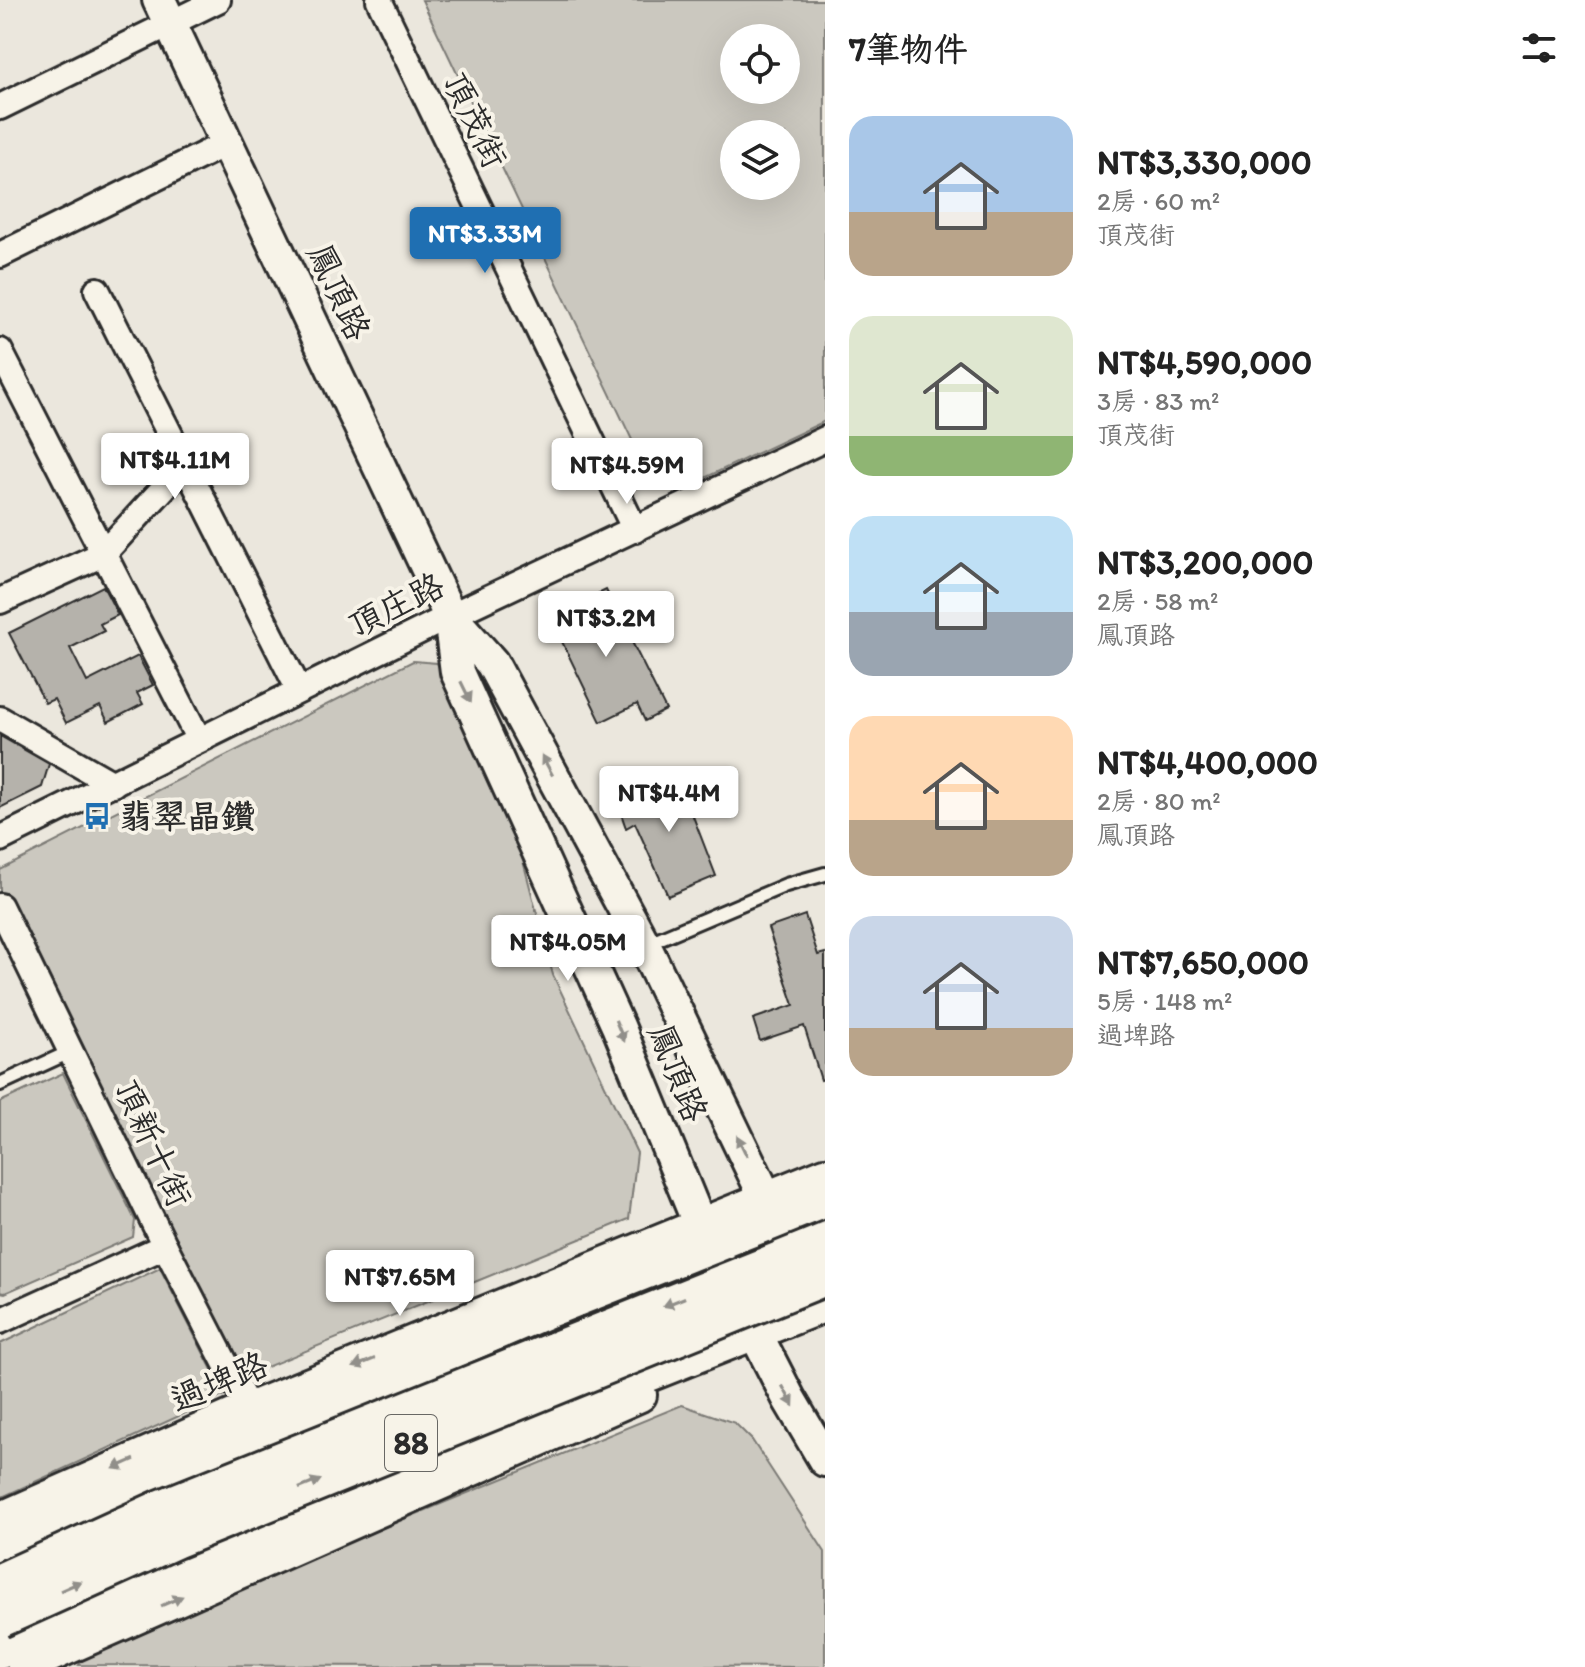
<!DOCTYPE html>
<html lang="zh-TW">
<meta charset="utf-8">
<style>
body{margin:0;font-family:Itim,"LXGW WenKai TC",sans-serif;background:#f6f6f6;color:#222;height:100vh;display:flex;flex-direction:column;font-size:30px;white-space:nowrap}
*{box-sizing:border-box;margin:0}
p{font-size:26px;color:#767676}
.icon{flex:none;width:44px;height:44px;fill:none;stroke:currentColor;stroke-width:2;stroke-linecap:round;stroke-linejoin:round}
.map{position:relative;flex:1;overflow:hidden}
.drawer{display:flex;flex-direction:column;background:#fff;width:760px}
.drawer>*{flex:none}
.buttons{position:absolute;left:720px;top:24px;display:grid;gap:16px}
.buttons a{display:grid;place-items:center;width:80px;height:80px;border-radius:50%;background:#fff;box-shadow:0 8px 32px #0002;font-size:40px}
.price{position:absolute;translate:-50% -68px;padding:0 18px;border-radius:8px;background:#fff;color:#222;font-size:26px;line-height:52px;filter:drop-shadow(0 2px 4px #0008)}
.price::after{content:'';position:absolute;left:50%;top:48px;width:24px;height:18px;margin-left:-12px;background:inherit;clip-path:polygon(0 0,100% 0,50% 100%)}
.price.current{background:#1f6fb2;color:#fff}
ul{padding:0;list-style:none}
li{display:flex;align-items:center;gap:24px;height:200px;padding:0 24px}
li span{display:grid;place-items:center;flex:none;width:224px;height:160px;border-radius:24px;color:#555}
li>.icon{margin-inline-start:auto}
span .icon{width:96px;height:96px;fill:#fffc;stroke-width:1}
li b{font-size:34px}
h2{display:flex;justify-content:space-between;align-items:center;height:96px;padding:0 24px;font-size:34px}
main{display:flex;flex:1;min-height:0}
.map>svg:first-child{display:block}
</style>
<main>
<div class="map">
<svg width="825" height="1667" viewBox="0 0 825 1667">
<rect width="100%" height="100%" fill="#ebe7dd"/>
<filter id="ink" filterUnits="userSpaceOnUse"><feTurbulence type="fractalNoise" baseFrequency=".0125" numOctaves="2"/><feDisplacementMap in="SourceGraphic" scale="16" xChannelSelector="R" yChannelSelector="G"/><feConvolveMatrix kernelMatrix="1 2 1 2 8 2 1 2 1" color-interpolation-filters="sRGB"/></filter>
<g filter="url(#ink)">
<g fill="#cbc8bf" stroke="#7b7a75" stroke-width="2" fill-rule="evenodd">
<path d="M422 0H825V421L677 491 654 486ZM786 38V90H734V38ZM786 134V186H734V134Z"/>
<polygon points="413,661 437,663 517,838 553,975 637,1153 629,1219 237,1379 0,900 0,870"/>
<polygon points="63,1073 135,1220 133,1237 5,1293 0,1292 0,1102"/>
<polygon points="160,1268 225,1395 0,1498 0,1344"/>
<polygon points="682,1405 735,1423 752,1440 825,1552 825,1667 79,1665 90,1648"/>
</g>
<g fill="#b5b2ab" stroke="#2b2b2b" stroke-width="2">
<polygon points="103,586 118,615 100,624 104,631 70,648 87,682 138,656 153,685 137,693 143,704 108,722 100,706 66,723 54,699 45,703 9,633"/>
<polygon points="606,590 666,710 645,721 637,704 601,722 550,617"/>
<polygon points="0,736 49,764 42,787 0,808"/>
<polygon points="676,772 716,876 668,896 635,823 626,828 617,802"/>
<polygon points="805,915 818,955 825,953 825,1079 821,1080 804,1026 760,1041 753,1019 794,1005 768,928"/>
</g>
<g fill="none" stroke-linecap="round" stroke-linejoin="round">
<g stroke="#2b2b2b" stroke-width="18">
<g id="service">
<polyline points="644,945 786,885 825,874"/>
<polyline points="0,1084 72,1051"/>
</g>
</g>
<g stroke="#2b2b2b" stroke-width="30">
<g id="minor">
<polyline points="379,0 635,530"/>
<polyline points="0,107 218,0"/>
<polyline points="0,255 227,143"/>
<polyline points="97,290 299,690"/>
<polyline points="0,351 199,740"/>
<polyline points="0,601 103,554 184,466"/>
<polyline points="0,719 113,784"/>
<polyline points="0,839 450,616 825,439"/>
<polyline points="0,906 165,1246 0,1321"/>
<polyline points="165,1246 249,1409"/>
</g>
</g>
<g stroke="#2b2b2b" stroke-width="38">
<g id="secondary">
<polyline points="159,0 450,616 492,663 644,945 804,1277"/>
<polyline points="450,616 457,672 618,1026 699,1223 789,1399 825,1460"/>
<polyline points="0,1519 249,1409 825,1174"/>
<polyline points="24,1667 640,1395"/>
</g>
</g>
<g stroke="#2b2b2b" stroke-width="44">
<g id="trunk">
<polyline points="0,1543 548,1308 825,1198"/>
<polyline points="0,1649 575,1401 825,1302"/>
</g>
</g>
<use href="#service" stroke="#f7f3e8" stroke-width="12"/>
<use href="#minor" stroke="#f7f3e8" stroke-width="24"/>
<use href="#secondary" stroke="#f7f3e8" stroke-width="32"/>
<use href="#trunk" stroke="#f7f3e8" stroke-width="38"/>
<g stroke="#2b2b2b" stroke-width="44" stroke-linecap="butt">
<g id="trunk-bridge">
<polyline points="0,1583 162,1509 825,1243"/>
<polyline points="0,1618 175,1539 825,1276"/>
</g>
</g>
<use href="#trunk-bridge" stroke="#f7f3e8" stroke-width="38"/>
</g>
<defs><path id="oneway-solid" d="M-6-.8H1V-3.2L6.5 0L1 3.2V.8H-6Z" transform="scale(2)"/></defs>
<g fill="#918f8a">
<use href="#oneway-solid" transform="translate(466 692) rotate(64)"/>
<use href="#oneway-solid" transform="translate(547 765) rotate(-118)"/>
<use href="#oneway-solid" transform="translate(620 1031) rotate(67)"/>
<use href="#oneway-solid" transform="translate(742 1146) rotate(-116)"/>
<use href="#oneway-solid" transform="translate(674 1302) rotate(158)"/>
<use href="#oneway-solid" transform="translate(364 1363) rotate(158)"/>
<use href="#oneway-solid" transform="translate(788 1396) rotate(62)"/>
<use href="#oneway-solid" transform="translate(124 1464) rotate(156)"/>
<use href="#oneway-solid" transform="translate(310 1484) rotate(-22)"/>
<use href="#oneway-solid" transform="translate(71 1586) rotate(-24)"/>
<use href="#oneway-solid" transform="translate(172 1601) rotate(-24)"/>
</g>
</g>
<defs>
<g id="bus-bare" transform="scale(2.16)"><path d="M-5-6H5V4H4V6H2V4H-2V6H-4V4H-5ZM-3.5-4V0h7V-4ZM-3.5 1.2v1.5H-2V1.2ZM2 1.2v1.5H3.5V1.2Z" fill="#1f6fb2" stroke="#f7f3e8" stroke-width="2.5" paint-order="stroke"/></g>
</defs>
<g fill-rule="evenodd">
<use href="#bus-bare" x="97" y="816"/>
</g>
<g text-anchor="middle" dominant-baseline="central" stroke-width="8" stroke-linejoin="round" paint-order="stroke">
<rect fill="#f7f3e8" stroke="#686764" stroke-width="2" x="385" y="1415" width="52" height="56" rx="6"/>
<g font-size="32" font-weight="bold" fill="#2b2b2b">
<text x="411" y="1443">88</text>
</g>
<g font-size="34" fill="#2b2b2b" stroke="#f7f3e8">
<text transform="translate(475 120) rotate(64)">頂茂街</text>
<text transform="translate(339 292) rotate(65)">鳳頂路</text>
<text transform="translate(396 605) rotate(-26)">頂庄路</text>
<text transform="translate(678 1073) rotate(68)">鳳頂路</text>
<text transform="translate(153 1143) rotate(65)">頂新十街</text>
<text transform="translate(219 1382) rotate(-23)">過埤路</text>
</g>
<g font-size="34" font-weight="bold" fill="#2b2b2b" stroke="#f7f3e8" text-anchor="start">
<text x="119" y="816">翡翠晶鑽</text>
</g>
</g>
</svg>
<div class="buttons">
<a><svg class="icon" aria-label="locate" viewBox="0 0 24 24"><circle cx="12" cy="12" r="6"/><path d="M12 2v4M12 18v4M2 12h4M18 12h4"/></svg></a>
<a><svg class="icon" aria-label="layers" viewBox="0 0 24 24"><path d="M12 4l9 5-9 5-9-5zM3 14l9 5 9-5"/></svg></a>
</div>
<b class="price current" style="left:485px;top:275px">NT$3.33M</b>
<b class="price" style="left:175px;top:501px">NT$4.11M</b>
<b class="price" style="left:627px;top:506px">NT$4.59M</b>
<b class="price" style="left:606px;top:659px">NT$3.2M</b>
<b class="price" style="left:669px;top:834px">NT$4.4M</b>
<b class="price" style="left:568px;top:983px">NT$4.05M</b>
<b class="price" style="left:400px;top:1318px">NT$7.65M</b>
</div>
<section class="drawer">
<h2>7筆物件<svg class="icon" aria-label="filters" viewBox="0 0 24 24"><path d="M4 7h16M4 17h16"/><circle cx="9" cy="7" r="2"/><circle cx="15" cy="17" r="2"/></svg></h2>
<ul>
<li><span style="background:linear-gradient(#a9c7e8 60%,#b9a48a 0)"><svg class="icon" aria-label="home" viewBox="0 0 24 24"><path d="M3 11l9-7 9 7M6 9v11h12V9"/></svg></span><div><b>NT$3,330,000</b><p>2房 · 60 m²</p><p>頂茂街</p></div></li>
<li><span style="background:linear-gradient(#dfe7d0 75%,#8fb573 0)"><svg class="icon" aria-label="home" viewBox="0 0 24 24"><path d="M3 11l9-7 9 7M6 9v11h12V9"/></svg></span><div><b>NT$4,590,000</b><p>3房 · 83 m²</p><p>頂茂街</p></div></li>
<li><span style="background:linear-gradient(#bfe0f5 60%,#9aa5b1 0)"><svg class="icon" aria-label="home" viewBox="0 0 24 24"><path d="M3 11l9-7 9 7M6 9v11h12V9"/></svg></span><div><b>NT$3,200,000</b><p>2房 · 58 m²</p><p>鳳頂路</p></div></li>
<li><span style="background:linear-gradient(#ffd9b3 65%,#b9a48a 0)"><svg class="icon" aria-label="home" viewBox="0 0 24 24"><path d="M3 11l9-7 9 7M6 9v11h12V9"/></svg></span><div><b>NT$4,400,000</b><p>2房 · 80 m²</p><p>鳳頂路</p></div></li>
<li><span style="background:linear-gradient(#c9d6e8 70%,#b9a48a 0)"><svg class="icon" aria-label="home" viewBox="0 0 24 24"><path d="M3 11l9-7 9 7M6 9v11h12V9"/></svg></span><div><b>NT$7,650,000</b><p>5房 · 148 m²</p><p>過埤路</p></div></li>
</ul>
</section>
</main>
